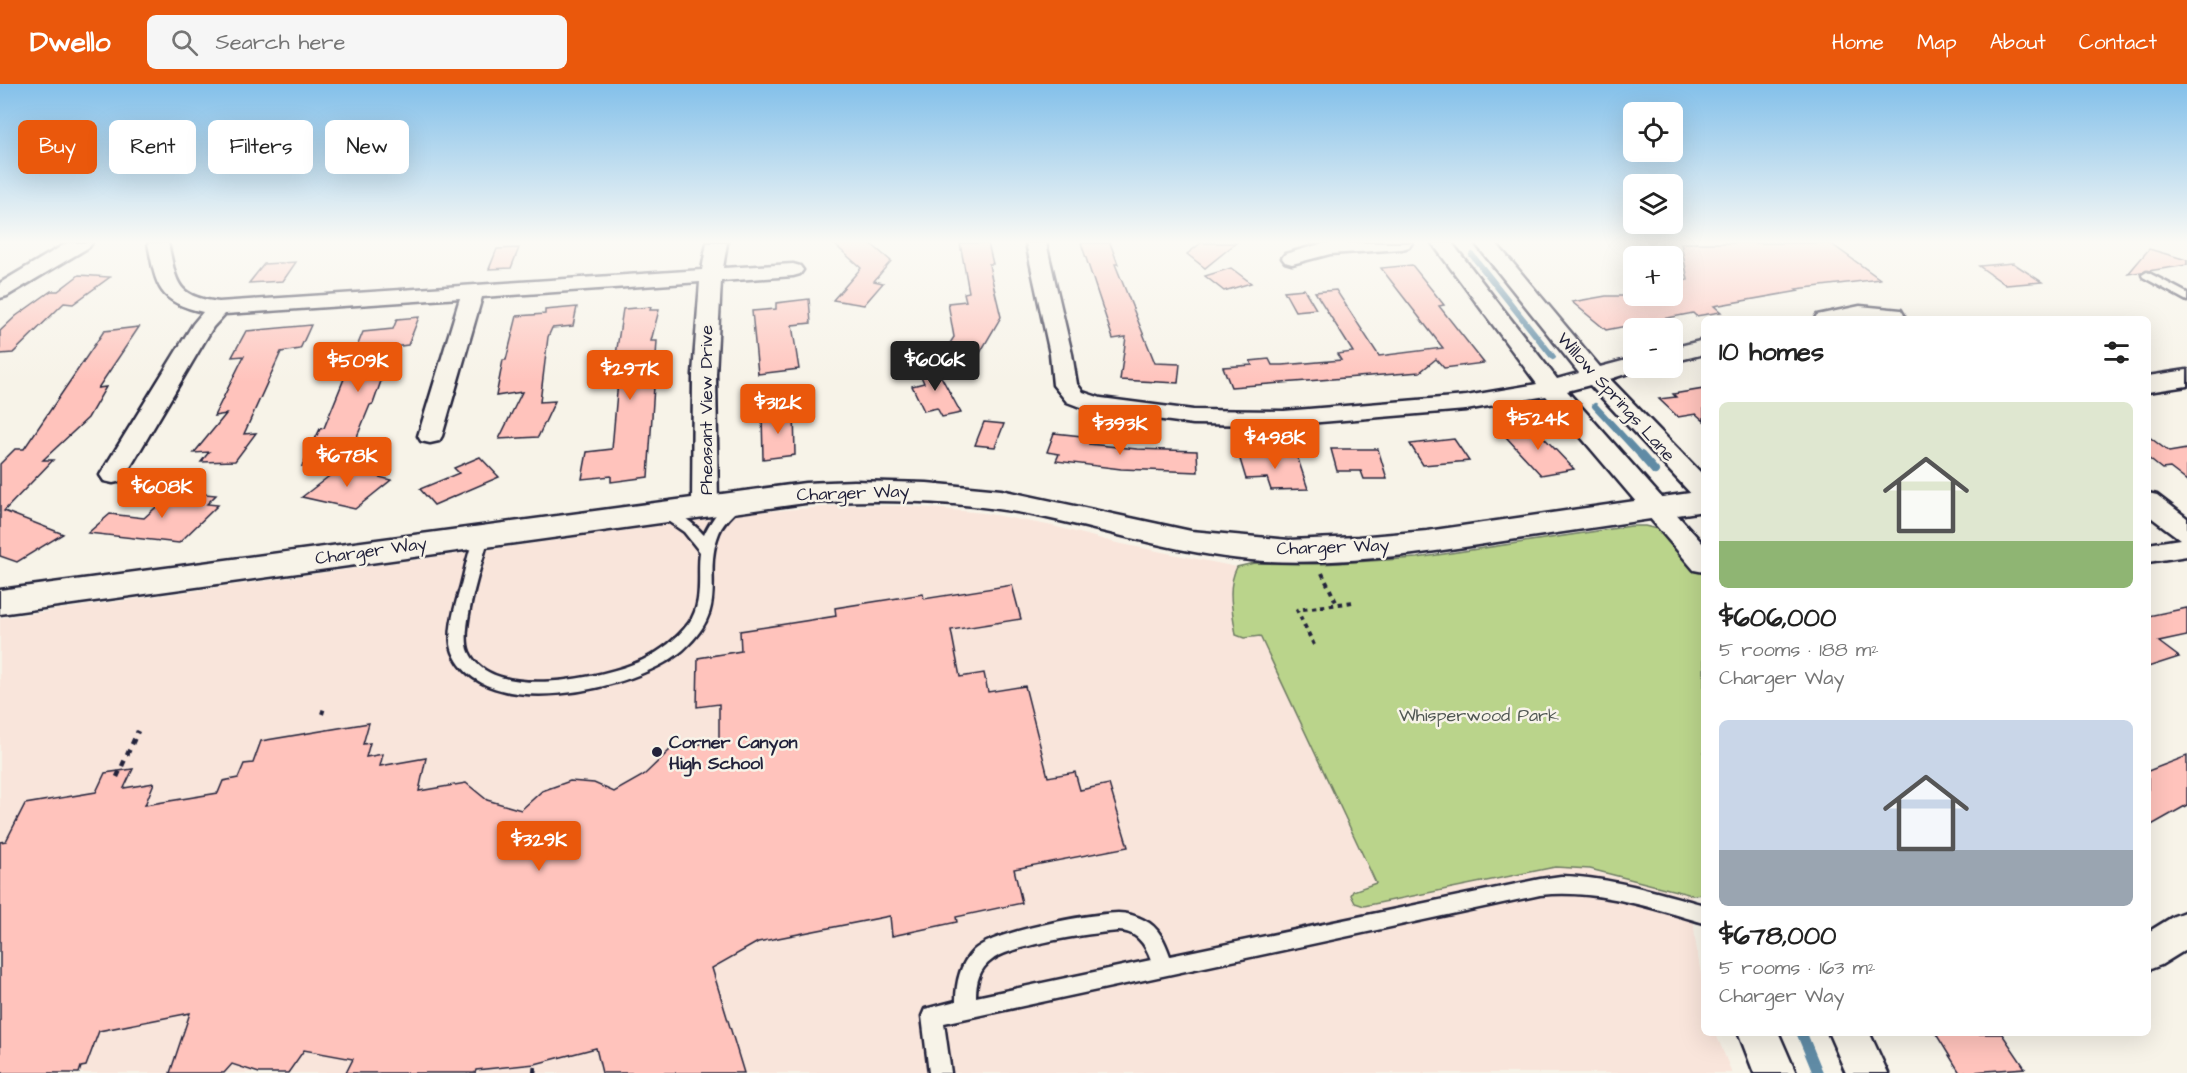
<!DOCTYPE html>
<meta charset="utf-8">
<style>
body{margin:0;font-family:"Architects Daughter",sans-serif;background:#f6f6f6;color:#222;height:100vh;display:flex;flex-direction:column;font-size:22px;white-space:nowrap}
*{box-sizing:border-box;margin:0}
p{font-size:20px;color:#767676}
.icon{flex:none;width:33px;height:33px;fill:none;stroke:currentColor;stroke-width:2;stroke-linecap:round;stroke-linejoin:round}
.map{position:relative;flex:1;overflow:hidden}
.side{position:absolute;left:1701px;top:232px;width:450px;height:720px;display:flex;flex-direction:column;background:#fff;border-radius:9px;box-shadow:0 6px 24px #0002}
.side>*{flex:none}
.top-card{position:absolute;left:18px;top:36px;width:570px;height:54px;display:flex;gap:12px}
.tools{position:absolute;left:1623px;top:18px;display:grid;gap:12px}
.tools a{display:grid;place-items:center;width:60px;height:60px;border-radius:9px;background:#fff;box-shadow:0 6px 24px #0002;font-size:30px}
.price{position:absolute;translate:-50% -51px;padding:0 14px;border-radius:6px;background:#ea580c;color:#fff;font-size:20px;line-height:39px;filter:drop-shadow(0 2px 3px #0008)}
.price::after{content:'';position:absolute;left:50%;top:36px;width:18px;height:14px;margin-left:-9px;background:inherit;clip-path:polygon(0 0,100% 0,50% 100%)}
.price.active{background:#222;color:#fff}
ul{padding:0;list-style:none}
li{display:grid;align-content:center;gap:12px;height:318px;padding:0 18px}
li span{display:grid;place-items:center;height:186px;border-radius:9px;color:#555}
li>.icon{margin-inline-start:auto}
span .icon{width:108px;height:108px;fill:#fffc;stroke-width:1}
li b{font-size:26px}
h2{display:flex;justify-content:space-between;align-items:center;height:72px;padding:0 18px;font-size:26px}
.tag{padding:0 21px;border-radius:9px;background:#fff;box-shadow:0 6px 24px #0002;font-size:21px;line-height:54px}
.tag.active{background:#ea580c;color:#fff}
header{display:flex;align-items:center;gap:36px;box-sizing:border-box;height:84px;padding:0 30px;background:#ea580c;color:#fff}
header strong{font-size:28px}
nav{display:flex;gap:33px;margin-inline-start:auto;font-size:21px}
.search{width:420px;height:54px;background:#f6f6f6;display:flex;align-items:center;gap:15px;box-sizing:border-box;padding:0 21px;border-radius:9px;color:#767676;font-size:22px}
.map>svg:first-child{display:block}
</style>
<header>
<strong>Dwello</strong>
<div class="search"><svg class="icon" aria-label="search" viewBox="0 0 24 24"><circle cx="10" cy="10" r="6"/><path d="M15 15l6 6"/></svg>Search here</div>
<nav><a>Home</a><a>Map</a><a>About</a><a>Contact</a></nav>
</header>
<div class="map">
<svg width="2187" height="989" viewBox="0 0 2187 989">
<rect width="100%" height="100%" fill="#f7f3e8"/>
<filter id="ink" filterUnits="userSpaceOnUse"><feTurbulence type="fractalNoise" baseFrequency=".0167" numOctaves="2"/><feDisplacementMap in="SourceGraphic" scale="12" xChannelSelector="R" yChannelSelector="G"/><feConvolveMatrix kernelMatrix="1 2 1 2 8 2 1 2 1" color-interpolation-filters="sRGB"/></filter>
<g filter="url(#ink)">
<polygon fill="#f9e5db" points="848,421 908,422 984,429 1053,442 1117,459 1237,483 1231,500 1244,554 1260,552 1376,800 1356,804 1353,807 1352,815 1555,783 1571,782 1692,811 1695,855 1704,908 1704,950 1716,950 1732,989 0,989 0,534 758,428"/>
<path fill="#bad48b" stroke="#6e7b63" stroke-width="1.5" d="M1631 442H1645L1661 446 1704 491V810L1692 811 1590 785 1555 783 1364 822 1355 819 1351 811 1353 807 1376 799 1260 552 1244 554 1236 551C1233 529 1226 504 1237 483L1254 479 1322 480 1417 474Z"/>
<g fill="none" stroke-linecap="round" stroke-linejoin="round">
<g stroke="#618ba5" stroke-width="6">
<polyline points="1472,171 1553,273"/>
<polyline points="1595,322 1642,373"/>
</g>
<polyline stroke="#618ba5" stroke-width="8" points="1641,371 1655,387"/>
<polyline stroke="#618ba5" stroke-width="10" points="1802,950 1818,989"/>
</g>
<g fill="#ffc3bc" stroke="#22223b" stroke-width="1.5">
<polygon points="833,159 870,159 891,177 874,197 883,199 864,221 833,216 861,184"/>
<polygon points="960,159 988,159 993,180 989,180 991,191 1001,233 977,274 970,272 965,280 939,276 954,253 948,219 966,217 964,209 969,208"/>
<polygon points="1081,159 1110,159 1118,180 1115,180 1155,279 1180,280 1178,299 1120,296 1126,253 1113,255"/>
<polygon points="1201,159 1236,159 1205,184 1187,170"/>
<polygon points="1681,159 1830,159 1880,195 1796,205 1799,207 1714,222 1721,228 1696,232 1693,229 1606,246 1572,218 1606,212 1672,212 1672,199 1688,196"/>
<polygon points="519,164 511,184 489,185 497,165"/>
<polygon points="2149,165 2187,176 2187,181 2128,190"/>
<polygon points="296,178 283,197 249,199 264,180"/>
<polygon points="2013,179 2042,198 2006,201 1979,182"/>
<polygon points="1412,181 1444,221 1439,222 1484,279 1444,284 1436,275 1420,288 1231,303 1223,283 1252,281 1250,277 1269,275 1272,281 1283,281 1341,276 1337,270 1353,268 1315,208 1336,206 1379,272 1443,264 1381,184"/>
<polygon points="1231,184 1251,199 1224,207 1205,192"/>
<polygon points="79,191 110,193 73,220 64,219 13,269 0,270 0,247 16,232 51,207 58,207"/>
<polygon points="1304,205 1316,225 1295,227 1284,207"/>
<polygon points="809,215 811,239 792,241 799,285 758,290 752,227 776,225 776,219"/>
<polygon points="577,223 573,242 552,244 548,253 540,318 555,317 538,353 499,355 522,308 496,312 503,276 506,276 517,232 545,230 545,226"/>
<polygon points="651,223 650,226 659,226 651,257 657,257 648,393 611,398 611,392 582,395 587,368 612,365 618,297 612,297 623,225"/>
<polygon points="419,233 408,261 393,263 373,320 370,321 347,377 302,382 320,345 324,344 363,248 393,245 397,235"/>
<polygon points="311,241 300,265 281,268 244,350 256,349 235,377 201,378 209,368 194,369 226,330 214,332 244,272 232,273 246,247"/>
<polygon points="139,243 98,304 106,303 88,334 43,376 53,376 4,427 63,450 17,478 0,472 0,380 15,365 24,365 104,247"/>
<polygon points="932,276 956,320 961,329 942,333 937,324 924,327 912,302 924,299 917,283"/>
<polygon points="1704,305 1704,337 1696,330 1678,333 1659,315 1676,313 1673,310"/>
<polygon points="794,327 795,371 763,375 762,331"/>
<polygon points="984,338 1004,340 995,363 975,361"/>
<polygon points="1531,340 1574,385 1541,391 1506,353 1517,351 1510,344"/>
<polygon points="1054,349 1091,353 1089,360 1137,365 1197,367 1198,388 1121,385 1056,377 1059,370 1047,368"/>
<polygon points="2148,352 2169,368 2187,365 2187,397 2170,384 2162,385 2148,374"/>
<polygon points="1454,355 1469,377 1423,381 1410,360"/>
<polygon points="1331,365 1378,365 1387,395 1364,395 1361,387 1337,387"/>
<polygon points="1296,369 1308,405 1271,406 1267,394 1246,395 1239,372"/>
<polygon points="480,373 499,393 434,421 420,405 459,389 454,384"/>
<polygon points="341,383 391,396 355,425 302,413"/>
<polygon points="174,407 216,411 207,420 218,421 179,459 88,449 110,430 144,434"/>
<polygon points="1012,501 1021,535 951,546 960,593 984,589 988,608 1025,602 1048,693 1075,688 1080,706 1109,700 1128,763 1014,785 1022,819 956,833 957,838 892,852 890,832 758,858 712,884 744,989 602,989 596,964 535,980 476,986 475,989 346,989 353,975 304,966 288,989 259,989 232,980 224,989 170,989 190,929 99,947 86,982 81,983 79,989 0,989 0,758 6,757 25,720 96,708 105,689 133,685 124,704 154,699 145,721 218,709 223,697 238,694 244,680 253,679 261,657 369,639 363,660 370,659 366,673 383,670 380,682 426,674 419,707 466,699 487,716 521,726 542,707 570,697 594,699 614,708 644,691 671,665 719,657 719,620 697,623 698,574 741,567 740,547 836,532 835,524 923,510 924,515"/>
<polygon points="2187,524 2187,552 2159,558 2179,573 2148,583 2148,532"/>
<polygon points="2187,672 2187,721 2148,743 2148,687"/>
<polygon points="1936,950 2002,950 2025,984 1960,989"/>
</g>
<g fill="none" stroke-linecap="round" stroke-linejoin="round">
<g stroke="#22223b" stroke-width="5">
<g id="lane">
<polygon points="2147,188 2187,209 2187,217 2143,193 2142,191"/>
<path d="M738 413 745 417C737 428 724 436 719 449 701 494 732 522 683 566 637 606 482 641 453 568 446 550 455 523 460 505 465 487 468 465 477 449L482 447 489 452C483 477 459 546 469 568 491 618 604 594 643 576 661 567 677 555 689 539 704 518 697 491 700 468L684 448 656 429 658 426C674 422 694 440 704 451 710 438 723 417 738 413Z"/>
<path d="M1561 792C1610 793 1656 808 1704 821V839C1649 823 1597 805 1540 811L944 939 951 989H929L922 932 925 925 956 917C956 899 960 880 973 867 993 847 1089 830 1118 829 1127 829 1136 832 1144 836 1159 843 1165 858 1170 872L1540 795ZM1118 847C1136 847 1145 859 1151 876L976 913C976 898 979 885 992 876 1011 861 1092 849 1118 847Z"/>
</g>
</g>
<g stroke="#22223b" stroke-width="5">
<g id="street">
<polygon points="67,159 92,159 89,163 7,212 0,214 0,199"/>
<path d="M148 159H168C177 199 175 212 219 218L702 186 707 159H727L723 184 793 180 800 182 803 186 800 190 793 192 721 197 716 290 718 422 714 428 705 430 696 428 692 422 693 290 700 198 482 213 442 352 439 357 430 359 421 357 418 352 460 214 225 230 213 243 122 397 113 399 104 397 100 391 193 240 203 228C157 218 156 201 148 159Z"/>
<polygon points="1026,159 1046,159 1072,270 1077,300 1083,308 1101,314 1193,326 1284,327 1466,312 1537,300 1432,159 1452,159 1557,295 1579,289 1475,159 1496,159 1600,283 1634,274 1634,284 1644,284 1610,295 1704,392 1704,416 1695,414 1590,301 1567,307 1704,461 1704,488 1694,486 1546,312 1466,326 1284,341 1193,340 1088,326 1067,318 1053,301 1050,270"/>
<polygon points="1324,159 1412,159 1409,163 1402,165 1330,170 1292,180 1285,178 1282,174 1285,170"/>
<polygon points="1860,222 1901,226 1904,231 1901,236 1814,236 1817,231"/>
<polygon points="1704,256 1704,270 1672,278 1672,264"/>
<polygon points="2148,409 2157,411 2187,434 2187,472 2148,478 2148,460 2180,455 2148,431"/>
<polygon points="2187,827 2187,865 2161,881 2148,886 2148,848 2174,832"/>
<polygon points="1739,950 1779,950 1796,989 1754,989"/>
<polygon points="1829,950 1870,950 1888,989 1846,989"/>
</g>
</g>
<g stroke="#22223b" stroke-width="5">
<g id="secondary">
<polygon points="2187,286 2187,302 2148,308 2148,292"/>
<path d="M854 397 927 399 1001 406 1191 447 1289 456 1358 453 1427 447 1704 407V427C1644 436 1584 445 1523 454 1434 468 1342 483 1251 476 1175 469 1103 445 1028 430 954 416 880 415 805 419L0 530V506L805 399Z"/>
</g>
</g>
<g stroke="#22223b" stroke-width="4" stroke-dasharray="4.5 4.5" stroke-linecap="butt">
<polyline points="1322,489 1337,520"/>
<polyline points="1314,561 1297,526 1353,518"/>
<polyline points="322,630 324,624"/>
</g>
<g stroke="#22223b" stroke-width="4.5" stroke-dasharray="6 6" stroke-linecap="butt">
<polyline points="117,693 138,647"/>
<polyline points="534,989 535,981"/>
</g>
<use href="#lane" fill="#f7f3e8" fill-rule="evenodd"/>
<use href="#street" fill="#f7f3e8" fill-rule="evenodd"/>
<use href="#secondary" fill="#f7f3e8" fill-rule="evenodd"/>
</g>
</g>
<linearGradient id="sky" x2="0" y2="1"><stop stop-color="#83c0ea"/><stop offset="0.53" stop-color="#fbfaf5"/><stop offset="1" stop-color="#fbfaf5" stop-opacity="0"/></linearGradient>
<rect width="2187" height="298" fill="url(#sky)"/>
<circle fill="#22223b" stroke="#f7f3e8" stroke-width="2" cx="657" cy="668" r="6"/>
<g text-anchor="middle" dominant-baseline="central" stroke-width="5" stroke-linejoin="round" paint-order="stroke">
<g font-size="18" fill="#22223b" stroke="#f7f3e8">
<text transform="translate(1616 313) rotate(48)">Willow Springs Lane</text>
<text transform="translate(706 326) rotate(-90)">Pheasant View Drive</text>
<text transform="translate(853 409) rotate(-2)">Charger Way</text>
<text transform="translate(1333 463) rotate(-2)">Charger Way</text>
<text transform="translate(371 467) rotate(-8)">Charger Way</text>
</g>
<g font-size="18" fill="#505753" stroke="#f7f3e8">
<text x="1479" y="631">Whisperwood Park</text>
</g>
<g font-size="18" font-weight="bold" fill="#22223b" stroke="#f7f3e8" text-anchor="start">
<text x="669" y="658">Corner Canyon<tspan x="669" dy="21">High School</tspan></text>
</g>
</g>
</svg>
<div class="tools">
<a><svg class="icon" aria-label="locate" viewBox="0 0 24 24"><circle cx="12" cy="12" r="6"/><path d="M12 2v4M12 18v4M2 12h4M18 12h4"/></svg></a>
<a><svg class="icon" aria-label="layers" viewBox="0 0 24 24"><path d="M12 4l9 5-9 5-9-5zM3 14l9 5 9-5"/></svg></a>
<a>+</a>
<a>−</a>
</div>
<b class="price active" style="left:935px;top:308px">$606K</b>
<b class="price" style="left:358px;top:309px">$509K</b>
<b class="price" style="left:630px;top:317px">$297K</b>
<b class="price" style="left:778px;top:351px">$312K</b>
<b class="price" style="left:1538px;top:367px">$524K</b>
<b class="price" style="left:1120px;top:372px">$393K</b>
<b class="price" style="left:1275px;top:386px">$498K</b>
<b class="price" style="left:347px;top:404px">$678K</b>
<b class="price" style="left:162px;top:435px">$608K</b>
<b class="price" style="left:539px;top:788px">$329K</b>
<div class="top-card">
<a class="tag active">Buy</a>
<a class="tag">Rent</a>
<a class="tag">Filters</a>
<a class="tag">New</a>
</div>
<section class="side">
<h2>10 homes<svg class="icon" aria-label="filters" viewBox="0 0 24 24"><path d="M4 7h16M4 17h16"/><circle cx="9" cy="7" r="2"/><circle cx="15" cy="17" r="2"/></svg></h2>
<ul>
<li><span style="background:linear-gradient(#dfe7d0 75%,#8fb573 0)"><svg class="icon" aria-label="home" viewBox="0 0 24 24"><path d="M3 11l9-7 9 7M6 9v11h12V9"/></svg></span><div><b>$606,000</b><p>5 rooms · 188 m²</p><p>Charger Way</p></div></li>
<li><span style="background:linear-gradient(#c9d6e8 70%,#9aa5b1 0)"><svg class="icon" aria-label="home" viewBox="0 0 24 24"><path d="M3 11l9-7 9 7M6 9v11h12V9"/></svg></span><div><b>$678,000</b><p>5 rooms · 163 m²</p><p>Charger Way</p></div></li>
</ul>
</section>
</div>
